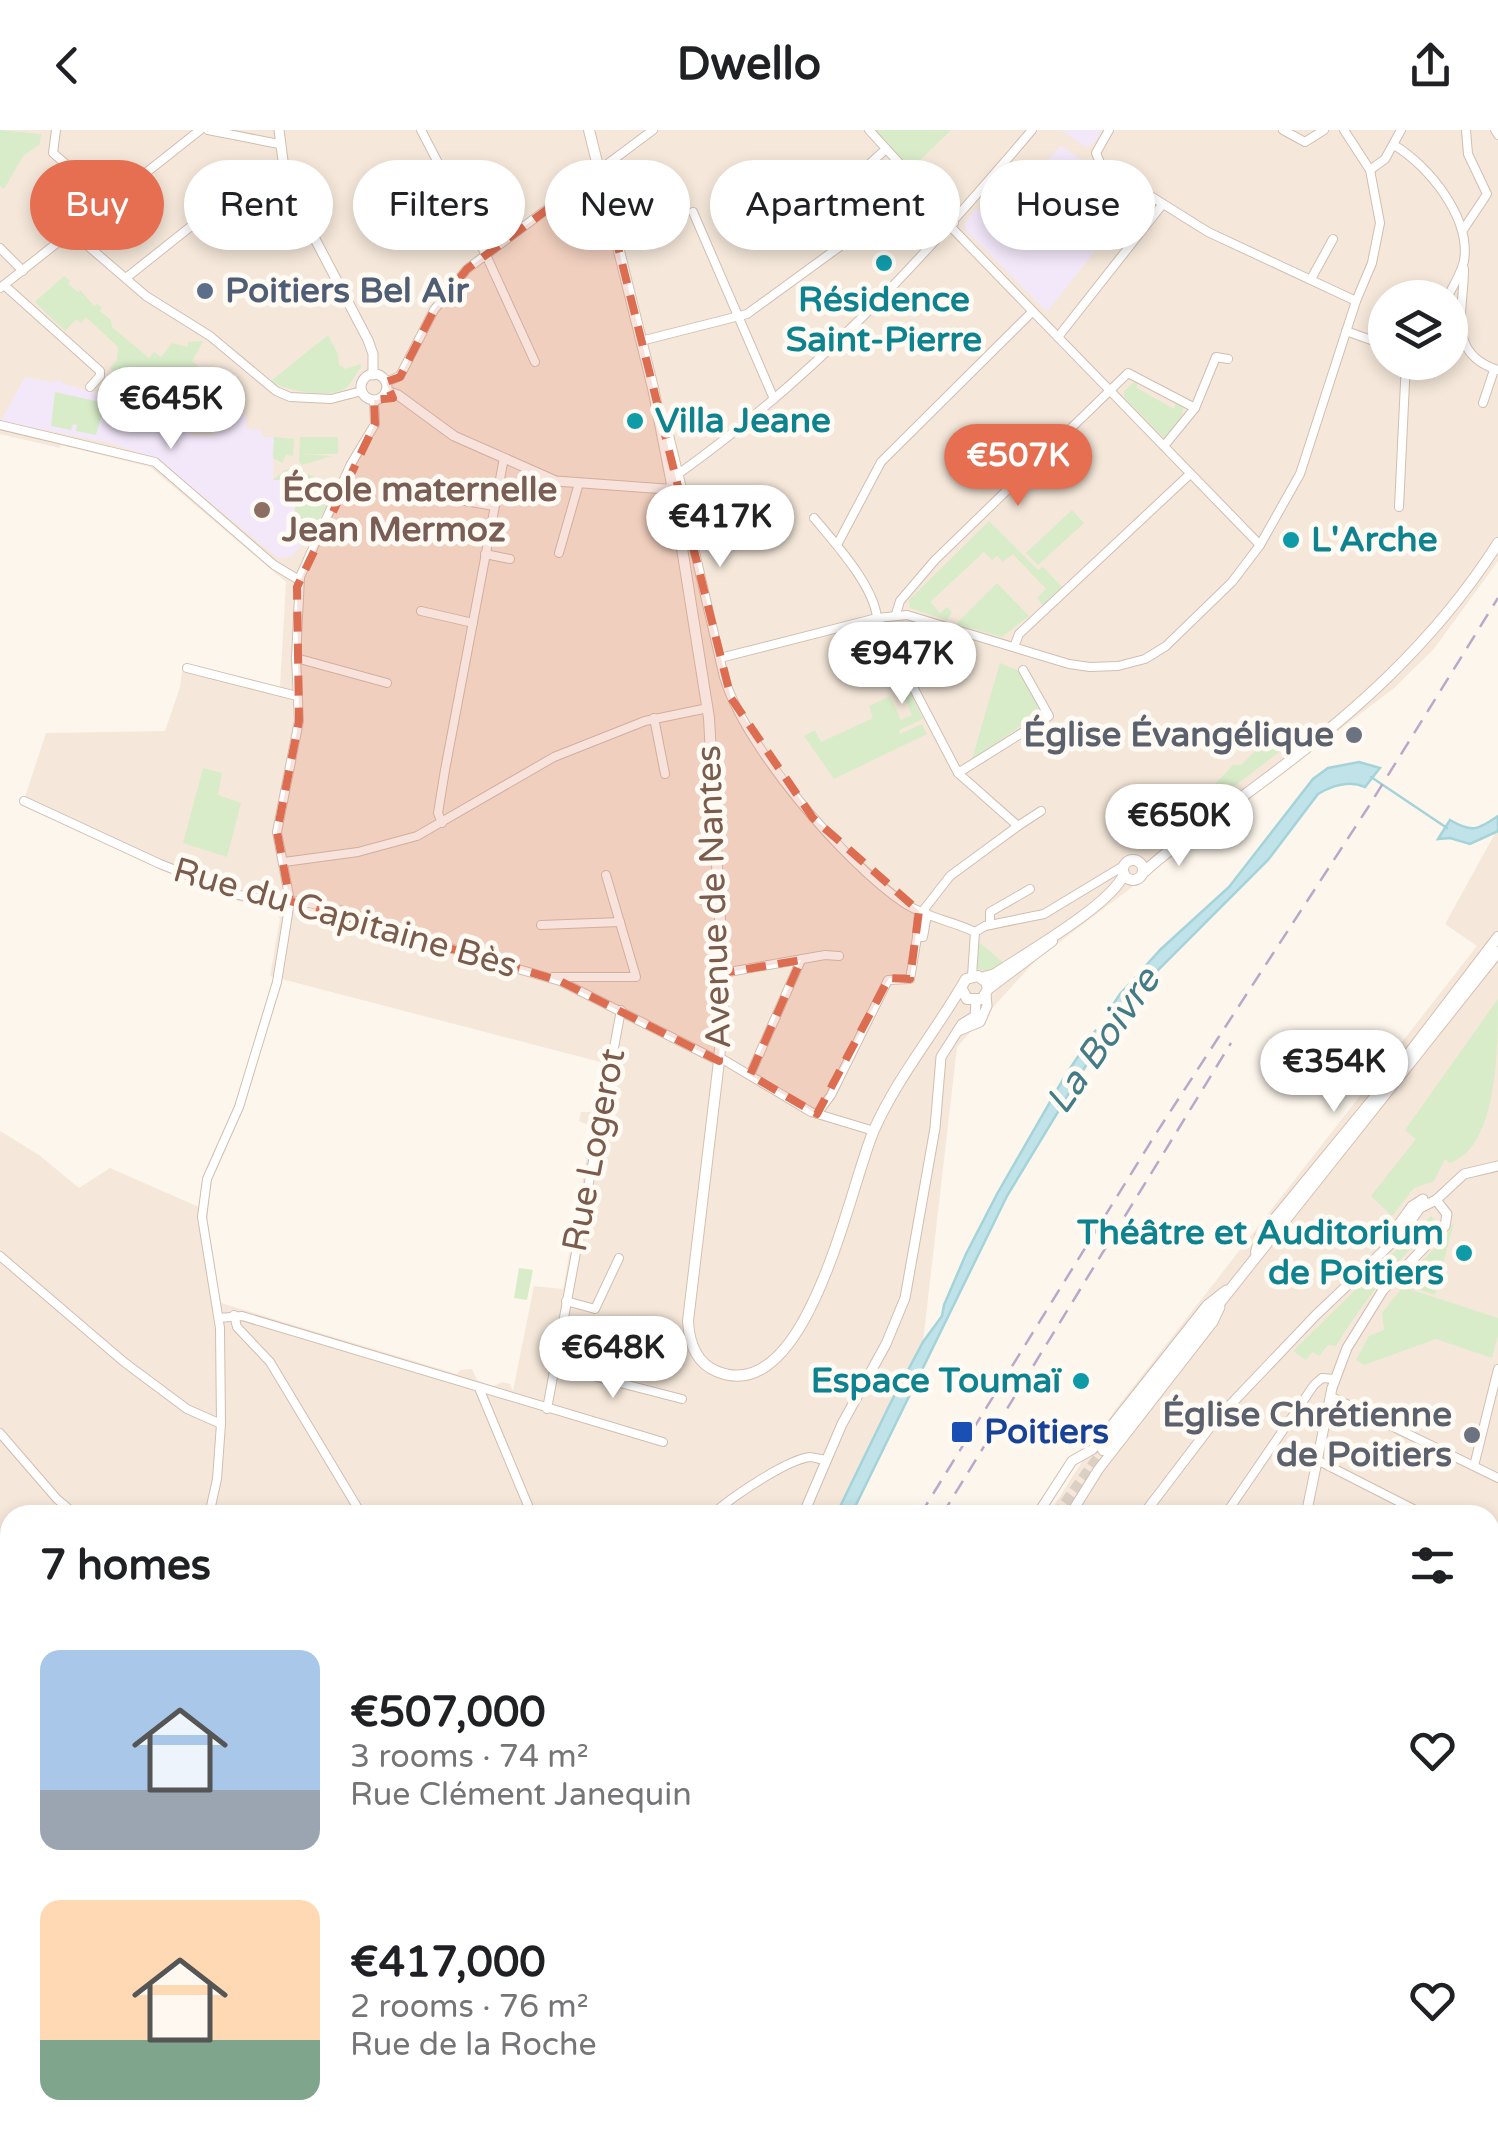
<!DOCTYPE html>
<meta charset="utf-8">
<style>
body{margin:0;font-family:"Varela Round",sans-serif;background:#f6f6f6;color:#202124;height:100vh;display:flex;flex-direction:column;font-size:38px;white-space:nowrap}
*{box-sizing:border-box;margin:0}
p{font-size:32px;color:#757577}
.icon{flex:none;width:55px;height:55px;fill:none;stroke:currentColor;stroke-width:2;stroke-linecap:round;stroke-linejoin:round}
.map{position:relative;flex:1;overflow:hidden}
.details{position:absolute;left:0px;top:1375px;width:1500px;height:642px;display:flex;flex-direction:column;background:#fff;border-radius:30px 30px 0 0;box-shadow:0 5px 15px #0003}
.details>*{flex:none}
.banner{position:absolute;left:30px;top:30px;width:1440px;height:90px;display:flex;gap:20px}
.buttons{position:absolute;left:1368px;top:150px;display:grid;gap:20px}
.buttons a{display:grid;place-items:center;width:100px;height:100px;border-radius:50%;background:#fff;box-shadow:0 5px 15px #0003;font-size:50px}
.price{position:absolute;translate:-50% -85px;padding:0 22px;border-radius:35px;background:#fff;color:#222;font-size:32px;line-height:65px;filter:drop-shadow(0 2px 5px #0008)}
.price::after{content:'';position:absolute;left:50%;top:60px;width:30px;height:22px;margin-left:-15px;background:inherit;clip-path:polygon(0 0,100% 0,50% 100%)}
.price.selected{background:#e76f51;color:#fff}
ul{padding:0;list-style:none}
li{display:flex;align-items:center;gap:30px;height:250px;padding:0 40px}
li span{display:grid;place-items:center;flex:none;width:280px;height:200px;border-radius:20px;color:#555}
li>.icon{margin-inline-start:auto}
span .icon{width:120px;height:120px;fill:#fffc;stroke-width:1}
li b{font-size:42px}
h2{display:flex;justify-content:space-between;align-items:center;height:120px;padding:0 40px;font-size:42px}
.chip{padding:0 35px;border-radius:45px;background:#fff;box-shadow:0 5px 15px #0003;font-size:35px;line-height:90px}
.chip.selected{background:#e76f51;color:#fff}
header{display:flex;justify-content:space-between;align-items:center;height:130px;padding:0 40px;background:#fff;font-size:45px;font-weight:700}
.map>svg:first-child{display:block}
</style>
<header><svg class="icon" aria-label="back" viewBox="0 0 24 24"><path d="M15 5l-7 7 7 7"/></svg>Dwello<svg class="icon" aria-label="share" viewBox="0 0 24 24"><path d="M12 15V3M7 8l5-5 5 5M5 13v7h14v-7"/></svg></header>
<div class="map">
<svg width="1498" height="2017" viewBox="0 0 1498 2017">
<rect width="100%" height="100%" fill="#fdf6ec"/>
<g fill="#f5e8da" fill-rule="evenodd">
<path d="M0 0H1498V431L1433 520 1393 559 1036 830 957 917 923 1212 836 1385H10V2008H474L464 2017H0V1001L39 1025 79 1058 110 1038 208 1081 207 1096 221 1173 457 1244 460 1240 472 1239 477 1250 493 1256 503 1252 510 1254 513 1261 534 1156 563 1159 591 1003 588 995 579 991 581 982H591L596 976 604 933 270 846 280 789 274 778 233 770 209 761 22 676 46 603 165 601 180 557 183 534 278 558 280 556 286 452 150 337 61 315 60 318 0 304ZM1385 168H1450V232H1385Z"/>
<polygon points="1498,698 1498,2017 793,2017 797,2008 1490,2008 1490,1385 1048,1385 1115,1280 1477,816 1445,794"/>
</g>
<g fill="#f3e8fa">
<polygon points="1061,0 1102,0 1092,15 1086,17"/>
<polygon points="1061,16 1118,54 1080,101 1097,118 1047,182 966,100 964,94 976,78 991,91"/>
<polygon points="25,247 51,252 59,250 64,254 110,267 132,269 132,264 147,264 148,270 191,270 191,305 214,305 215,299 231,299 231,284 246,285 246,299 262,300 262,307 274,307 273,349 300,350 300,363 294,375 294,392 305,392 304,401 310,405 292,426 278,428 156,328 110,313 1,291"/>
<polygon points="0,1594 10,1598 10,1748 0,1754"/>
<polygon points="640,2008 771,2008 785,2015 629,2017"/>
<polygon points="865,2008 1009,2008 995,2017 858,2017"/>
<polygon points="1160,2008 1221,2008 1224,2011 1219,2017 1178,2017"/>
</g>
<g fill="#d8ecc9">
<polygon points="0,0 41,4 40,14 23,26 4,59 0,56"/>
<polygon points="875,0 951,0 910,40"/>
<polygon points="915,56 948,90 937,100 905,65"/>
<polygon points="64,146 70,151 68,154 78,162 80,160 94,176 97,174 102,178 100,181 111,190 112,197 149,228 154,222 161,227 172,213 188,217 188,212 203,211 192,231 213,249 191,270 147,270 146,264 132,264 132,269 110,270 102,263 116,243 110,238 117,230 118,217 86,187 81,193 76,189 65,201 35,172"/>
<path d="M328 205 338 224 339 235 346 239 360 234 361 237C356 243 352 253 346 258 332 269 284 261 271 251Z"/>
<polygon points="1137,250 1137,258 1174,279 1176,272 1183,278 1182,286 1164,308 1124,267 1124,261"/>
<polygon points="55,262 105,273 96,305 76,301 77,295 73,294 71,300 51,296"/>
<polygon points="274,307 294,309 293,326 286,325 282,333 273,328"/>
<polygon points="300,307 338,307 338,324 303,324 332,326 302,335 299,332"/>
<polygon points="293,339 313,346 328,366 327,375 310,405 304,401 304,392 293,392 300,350 273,350 285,340"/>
<polygon points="1072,380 1084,393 1038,435 1026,423"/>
<polygon points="989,391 1038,440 1043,437 1063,458 1043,475 1037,468 1046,459 1013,424 1003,432 997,426 992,430 984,422 930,472 940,483 947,477 952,482 947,490 910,478 909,470"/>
<polygon points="997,453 1029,486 1002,507 956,494"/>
<polygon points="1000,533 1022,542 1042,577 1040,583 972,629"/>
<polygon points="908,558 923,589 899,600 900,604 922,594 927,604 834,649 804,606 815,600 821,612 873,588 869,576 890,566 901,590 912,585 902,561"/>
<polygon points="1281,607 1287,616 1193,688 1186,677 1204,666 1233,635 1241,635 1256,620"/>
<polygon points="203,638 222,643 218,665 241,673 227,727 183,713"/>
<polygon points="978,813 980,813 1004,833 986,841 977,839"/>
<path d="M1498 869C1498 918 1498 1017 1450 1033L1445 1029 1434 1051 1414 1058 1392 1086 1371 1066 1416 1009 1405 1000Z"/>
<path d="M1431 1086 1436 1091 1435 1095C1395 1132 1364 1170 1336 1216L1328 1215 1319 1226 1312 1222 1306 1230 1293 1221Z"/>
<polygon points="1454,1092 1435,1165 1400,1153 1444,1109"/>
<polygon points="519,1138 533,1140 527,1170 514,1168"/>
<polygon points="1403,1157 1498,1188 1498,1205 1492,1228 1436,1209 1364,1235 1356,1230 1369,1206 1384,1200 1382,1183"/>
</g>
<g fill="#bfe3e8" stroke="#a5d3da" stroke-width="2.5">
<path d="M1359 632 1380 638 1365 657C1349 650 1333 655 1318 664L1268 730 1150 848 1099 914 1007 1066 851 1385H836L890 1274 923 1212 942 1186 944 1175 966 1124 997 1064 1065 946 1120 864 1161 819 1229 757 1313 649 1328 638Z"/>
<path d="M1498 686V701L1470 714 1450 708 1438 709 1450 690C1472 703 1478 700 1498 686Z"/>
</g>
<polygon fill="#fdf6ec" points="1102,882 1120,893 1109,908 1092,897"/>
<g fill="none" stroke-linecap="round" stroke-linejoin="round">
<polyline stroke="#a5d3da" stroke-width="2.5" points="1371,647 1447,698"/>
<polyline stroke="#dcd0c4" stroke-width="10" stroke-dasharray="10 5" stroke-linecap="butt" points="1056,1385 1103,1320"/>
<g stroke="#d1beb0" stroke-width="10">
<g id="minor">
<polyline points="56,0 53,23 110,72"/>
<polyline points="208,0 279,14"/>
<polyline points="421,0 486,125 535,232"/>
<polyline points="869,0 954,93"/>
<polyline points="1109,0 1096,23 1101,35 1208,102 1356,171"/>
<polyline points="1283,0 1305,12 1324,0"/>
<polyline points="1495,0 1498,5"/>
<path d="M1394 15C1429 36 1471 88 1464 131 1461 144 1453 156 1447 168"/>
<polyline points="1370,40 1385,29 1401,0"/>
<polyline points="821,78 886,19"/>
<polyline points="693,82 774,269"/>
<polyline points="951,97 1260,415"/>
<polyline points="1463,100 1487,64 1468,24 1466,0"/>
<polyline points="73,103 146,166 210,206 276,261 290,267 331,269 362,261"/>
<polyline points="0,118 23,141"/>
<path d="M1464 139C1464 180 1446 224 1498 240"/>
<polyline points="126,148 243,55 264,54 293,67"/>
<polyline points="1311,149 1333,109"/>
<polyline points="4,155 100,241 100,246 90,257"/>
<polyline points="0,158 200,0"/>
<polyline points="1346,201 1385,215"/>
<polyline points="1058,207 1162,75"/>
<polyline points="641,211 747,184 846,112"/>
<polyline points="386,252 400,246 434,180 467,139 653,0"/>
<polyline points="1483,273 1494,240"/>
<polyline points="0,295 155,332 274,435 299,450"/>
<polyline points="1164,316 1195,278 1216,227 1228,229"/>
<path d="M674 347C814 248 922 130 1032 0"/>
<path d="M681 362 724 547C745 617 843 731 904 773 925 787 952 791 975 802L985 796 1044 784 1125 735"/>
<polyline points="442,367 494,376"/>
<polyline points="1399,377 1406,232"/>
<path d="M814 388C835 413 874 456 877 488L907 485 1069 534 1090 537 1118 536 1145 529 1166 516 1232 452 1260 415 1300 344 1356 171 1372 133 1380 93 1370 40 1344 0"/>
<polyline points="837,415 881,332 1032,182"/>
<polyline points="559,423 579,353"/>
<polyline points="485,424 510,429"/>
<polyline points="421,481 473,493"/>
<polyline points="896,484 900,471 935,430 1128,243 1195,278"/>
<polyline points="1014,517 1019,504 1189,345"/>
<polyline points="296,528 387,553"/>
<polyline points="720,528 877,488 958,643 1049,586 1023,540"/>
<polyline points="187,538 297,566"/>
<polyline points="654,588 665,644"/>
<polyline points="958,643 1018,696 1041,681"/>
<polyline points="24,671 160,734 239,765 283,773 301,771 344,781 476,827 560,851 719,931"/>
<polyline points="442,693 438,683 445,640 504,328"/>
<polyline points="284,732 358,722 417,706 554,627 645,591 708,578"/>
<polyline points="919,781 917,807 923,807 927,784"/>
<polyline points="922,782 950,746 1018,696"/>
<polyline points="541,795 620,792"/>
<polyline points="990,795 990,782 1030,759"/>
<polyline points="723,843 825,825 839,826"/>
<polyline points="972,846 975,802"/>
<polyline points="553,847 636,847 606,745"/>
<polyline points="719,927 811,982 874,1001"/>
<polyline points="750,945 801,830"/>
<polyline points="817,984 831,965 888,850 910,849 917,807"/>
<polyline points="0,1126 124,1232 187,1279 221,1294"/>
<polyline points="566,1171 595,1179 619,1128"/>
<polyline points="234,1185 237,1197 270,1232 362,1385"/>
<polyline points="219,1188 242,1186 663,1312"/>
<polyline points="554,1236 682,1269"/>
<polyline points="479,1258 532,1385"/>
<polyline points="1330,1266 1498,1348"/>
<polyline points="547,1279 621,880"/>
<polyline points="0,1303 57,1369 76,1385"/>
<polyline points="1317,1330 1425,1385"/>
<polyline points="1474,1336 1498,1239"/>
<polyline points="209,1385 217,1349 221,1294 220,1198 202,1087 207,1049 239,977 277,852 284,809 290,771 277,702 299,591 296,528 300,447 351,334 375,294 374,270"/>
<path d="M712 1385C730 1368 786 1330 810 1327 812 1327 824 1330 826 1330"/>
<polyline points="1225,1385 1314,1255 1322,1248 1334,1249"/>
<polyline points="1490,1533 1498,1531"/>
<path d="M0 1574C8 1545 3 1515 10 1486"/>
<polyline points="0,1585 10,1588"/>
<polyline points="1490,1595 1498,1596"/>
<polyline points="0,1849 10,1843"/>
<polyline points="0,1877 10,1883"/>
<polyline points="1490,1926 1498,1921"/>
<polyline points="184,2008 198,2017"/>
<polyline points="1098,2008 1115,2017"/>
<polyline points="95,2017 101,2008"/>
<polyline points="789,2017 790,2015"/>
<polyline points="1123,2017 1128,2008"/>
<polyline points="1351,2017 1361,2008"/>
</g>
</g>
<g stroke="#d1beb0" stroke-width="11">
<g id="tertiary">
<polyline points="279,0 285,46 293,67 368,210 373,224 373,245"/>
<circle cx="374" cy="257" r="13"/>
<polyline points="386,261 398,265 454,306 556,351 679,360"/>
<polyline points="958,901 980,892 987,876 986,865"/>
<polyline points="1385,1113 1412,1076 1423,1069"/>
<polyline points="803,1385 842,1294 886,1214 905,1168 935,998 941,927 962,894 975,886 976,872"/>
<polyline points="1037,1385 1072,1331 1093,1319 1207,1175 1226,1160"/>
<polyline points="1070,1385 1098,1340 1213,1192 1220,1177"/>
<polyline points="1143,1385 1213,1293 1315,1186 1400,1105 1420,1078 1436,1070 1464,1044 1498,1036"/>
<polyline points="1306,1385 1332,1258 1347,1218 1383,1160 1445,1096 1447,1084 1436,1070"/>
<polyline points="1490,1404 1498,1399"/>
<polyline points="791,2008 811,2016"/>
<polyline points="395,2017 408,2008"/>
<polyline points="442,2017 450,2008"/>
<polyline points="1014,2017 1022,2008"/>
</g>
</g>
<g stroke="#d6c0b0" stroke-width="12">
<g id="secondary">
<path d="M589 0 653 258 671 349 709 588 724 863 719 931 688 1191C689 1211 695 1232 716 1241 808 1281 850 1054 874 1000 898 946 937 900 966 849L978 846 986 852 988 859 982 869H967L962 859"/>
<polyline points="666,297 681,359 677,373"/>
<circle cx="1133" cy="740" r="10"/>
<path d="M1144 742C1178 711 1217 686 1254 658 1349 588 1434 514 1498 413"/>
<path d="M981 848 995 844C1026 823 1111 775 1124 744"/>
<polyline points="988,859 1052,811"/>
<polyline points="1256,1122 1260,1107 1388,951 1498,807"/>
<polyline points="1103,1320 1498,822"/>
<polyline points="806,2017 810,2008"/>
<polyline points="815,2017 819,2008"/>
</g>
</g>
<use href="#minor" stroke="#fff" stroke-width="8"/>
<use href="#tertiary" stroke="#fff" stroke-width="9"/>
<use href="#secondary" stroke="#fff" stroke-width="10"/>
<g stroke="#b9a8c9" stroke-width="2.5" stroke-dasharray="15 10" stroke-linecap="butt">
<polyline points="920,1385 1155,1005 1367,679 1498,468"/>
<polyline points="942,1385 1231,913"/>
<polyline points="557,2017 562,2008"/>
</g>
</g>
<path fill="#dc6d51" fill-opacity="0.2" stroke="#dc6d51" stroke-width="8" stroke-dasharray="20 12" stroke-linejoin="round" d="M599 41 731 568 813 688 919 781 910 849 889 848 817 984 750 945 801 830 723 843 719 931 560 851 290 771 277 702 299 591 297 457 375 294 374 270 393 268 386 252 400 247 434 180 467 139Z"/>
<g fill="#0f9aa8" stroke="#fffaf3" stroke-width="4">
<circle cx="884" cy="133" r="10"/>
<circle cx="635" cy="291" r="10"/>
<circle cx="1291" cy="410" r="10"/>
<circle cx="1464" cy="1123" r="10"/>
<circle cx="1081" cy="1251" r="10"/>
</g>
<circle fill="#5c6f8a" stroke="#fffaf3" stroke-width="4" cx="205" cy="161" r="10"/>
<circle fill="#8d6e63" stroke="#fffaf3" stroke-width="4" cx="262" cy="380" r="10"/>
<g fill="#6b7280" stroke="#fffaf3" stroke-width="4">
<circle cx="1354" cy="605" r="10"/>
<circle cx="1472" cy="1305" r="10"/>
</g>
<rect fill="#1a4fb4" stroke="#fffaf3" stroke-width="4" x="950" y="1290" width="24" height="24" rx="5"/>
<g text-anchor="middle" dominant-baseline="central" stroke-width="10" stroke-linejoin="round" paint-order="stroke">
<g font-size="35" font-weight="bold" fill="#4e5e75" stroke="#fffaf3" text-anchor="start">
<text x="225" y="161">Poitiers Bel Air</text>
</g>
<g font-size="35" font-weight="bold" fill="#0d838f" stroke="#fffaf3" text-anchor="start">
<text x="884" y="170" text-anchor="middle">Résidence<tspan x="884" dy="40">Saint-Pierre</tspan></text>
<text x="655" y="291">Villa Jeane</text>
<text x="1311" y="410">L'Arche</text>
<text x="1444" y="1103" text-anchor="end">Théâtre et Auditorium<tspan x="1444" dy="40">de Poitiers</tspan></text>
<text x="1061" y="1251" text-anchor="end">Espace Toumaï</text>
</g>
<g font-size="35" font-weight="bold" fill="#785e54" stroke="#fffaf3" text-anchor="start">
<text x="282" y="360">École maternelle<tspan x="282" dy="40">Jean Mermoz</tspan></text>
</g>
<g font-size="35" font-weight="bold" fill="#5b616d" stroke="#fffaf3" text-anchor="end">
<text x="1334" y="605">Église Évangélique</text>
<text x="1452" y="1285">Église Chrétienne<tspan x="1452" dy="40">de Poitiers</tspan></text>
</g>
<g font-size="35" fill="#7a5c4d" stroke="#fffaf3">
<text transform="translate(714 767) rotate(-92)">Avenue de Nantes</text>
<text transform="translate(345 788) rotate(16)">Rue du Capitaine Bès</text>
<text transform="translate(594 1020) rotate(-79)">Rue Logerot</text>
</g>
<g font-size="35" font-weight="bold" fill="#164399" stroke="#fffaf3" text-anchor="start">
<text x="984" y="1302">Poitiers</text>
</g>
<g font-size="38" font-style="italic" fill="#437c86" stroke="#fffaf3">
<text transform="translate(1103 911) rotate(-55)">La Boivre</text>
</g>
</g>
</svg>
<div class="buttons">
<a><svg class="icon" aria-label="layers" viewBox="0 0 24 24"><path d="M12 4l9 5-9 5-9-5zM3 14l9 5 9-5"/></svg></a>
</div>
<b class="price" style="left:171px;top:322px">€645K</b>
<b class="price selected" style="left:1018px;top:379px">€507K</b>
<b class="price" style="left:720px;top:440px">€417K</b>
<b class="price" style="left:902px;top:577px">€947K</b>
<b class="price" style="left:1179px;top:739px">€650K</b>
<b class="price" style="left:1334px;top:985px">€354K</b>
<b class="price" style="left:613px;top:1271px">€648K</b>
<div class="banner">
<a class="chip selected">Buy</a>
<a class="chip">Rent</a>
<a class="chip">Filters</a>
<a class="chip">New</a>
<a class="chip">Apartment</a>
<a class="chip">House</a>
</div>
<section class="details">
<h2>7 homes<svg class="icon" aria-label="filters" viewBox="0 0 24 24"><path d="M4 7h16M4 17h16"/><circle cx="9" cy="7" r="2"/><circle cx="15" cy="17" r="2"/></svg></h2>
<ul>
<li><span style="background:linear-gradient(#a9c7e8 70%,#9aa5b1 0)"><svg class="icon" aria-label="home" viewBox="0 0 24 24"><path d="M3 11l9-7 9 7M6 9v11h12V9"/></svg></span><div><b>€507,000</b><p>3 rooms · 74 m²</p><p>Rue Clément Janequin</p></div><svg class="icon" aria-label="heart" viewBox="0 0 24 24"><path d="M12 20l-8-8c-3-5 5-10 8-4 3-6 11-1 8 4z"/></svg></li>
<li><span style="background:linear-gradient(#ffd9b3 70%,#7fa58c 0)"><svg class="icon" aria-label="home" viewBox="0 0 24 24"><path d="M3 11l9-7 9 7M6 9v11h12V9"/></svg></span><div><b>€417,000</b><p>2 rooms · 76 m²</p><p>Rue de la Roche</p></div><svg class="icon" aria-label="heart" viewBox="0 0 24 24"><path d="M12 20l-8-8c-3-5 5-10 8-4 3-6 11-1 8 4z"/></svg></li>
</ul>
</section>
</div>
